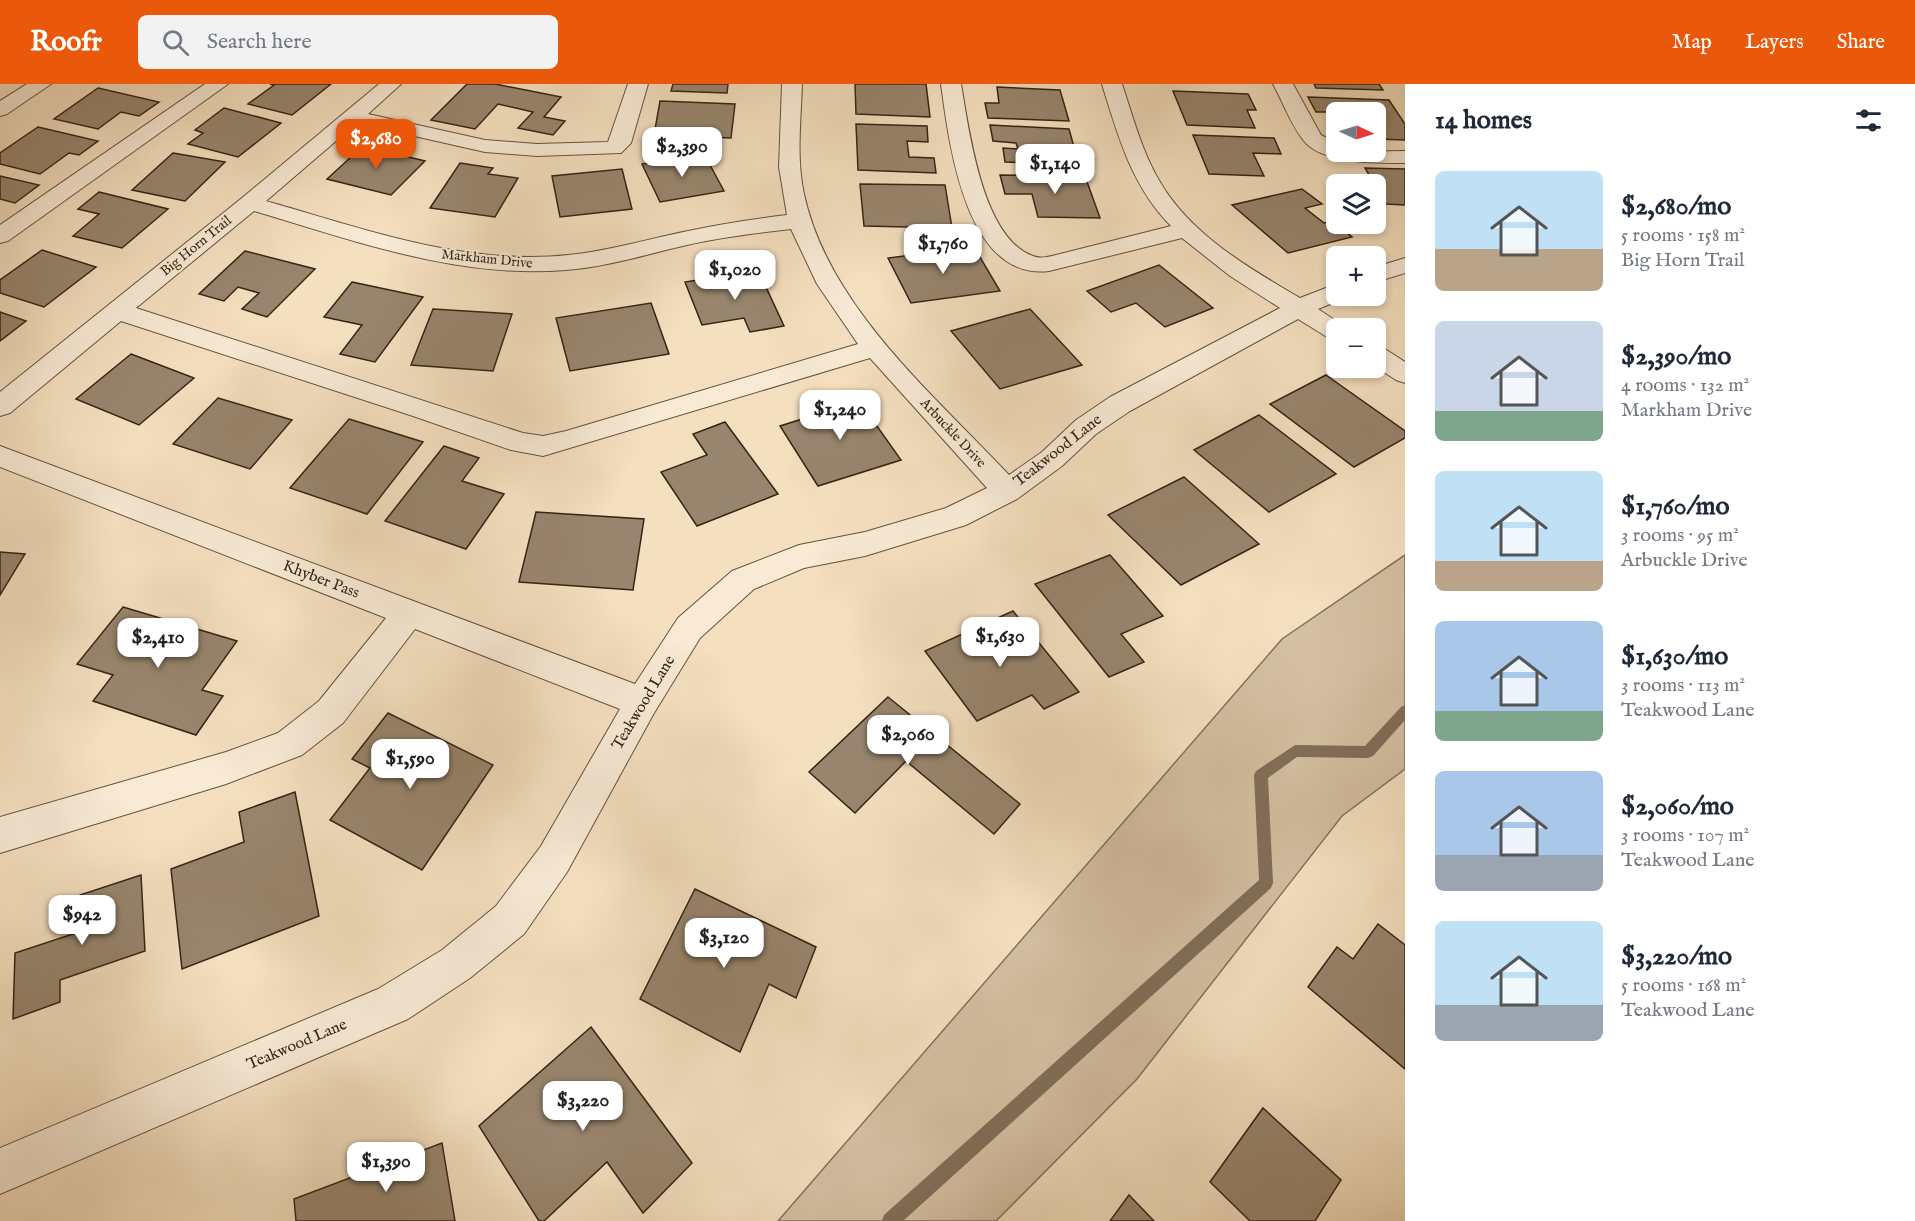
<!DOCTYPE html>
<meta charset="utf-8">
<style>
body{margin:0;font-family:"IM FELL English",serif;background:#f2f2f3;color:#1f2937;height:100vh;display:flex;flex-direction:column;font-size:22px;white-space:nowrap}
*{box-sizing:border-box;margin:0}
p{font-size:20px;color:#747a83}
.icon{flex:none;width:33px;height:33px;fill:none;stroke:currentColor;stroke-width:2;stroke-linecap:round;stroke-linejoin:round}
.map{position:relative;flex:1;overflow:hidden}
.details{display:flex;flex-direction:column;background:#fff;width:510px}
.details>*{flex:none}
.needle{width:39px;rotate:94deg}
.tools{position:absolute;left:1326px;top:18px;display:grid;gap:12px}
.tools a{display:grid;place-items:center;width:60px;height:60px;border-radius:9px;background:#fff;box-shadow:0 3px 9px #0003;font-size:30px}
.price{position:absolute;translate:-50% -51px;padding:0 14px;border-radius:12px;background:#fff;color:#222;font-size:20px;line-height:39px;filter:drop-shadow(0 2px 3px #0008)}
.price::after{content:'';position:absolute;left:50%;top:36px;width:18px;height:14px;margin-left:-9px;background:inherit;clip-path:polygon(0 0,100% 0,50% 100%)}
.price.on{background:#ea580c;color:#fff}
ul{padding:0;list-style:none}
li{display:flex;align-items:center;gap:18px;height:150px;padding:0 30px}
li span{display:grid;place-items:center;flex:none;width:168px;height:120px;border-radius:9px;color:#555}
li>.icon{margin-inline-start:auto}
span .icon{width:72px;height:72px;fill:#fffc;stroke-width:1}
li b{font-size:26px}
h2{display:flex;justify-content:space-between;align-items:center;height:72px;padding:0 30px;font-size:26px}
header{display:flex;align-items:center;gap:36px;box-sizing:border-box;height:84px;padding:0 30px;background:#ea580c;color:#fff}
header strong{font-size:28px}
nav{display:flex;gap:33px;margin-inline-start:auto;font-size:21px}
.search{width:420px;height:54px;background:#f2f2f3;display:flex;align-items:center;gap:15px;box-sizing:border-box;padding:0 21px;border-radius:9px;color:#747a83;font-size:22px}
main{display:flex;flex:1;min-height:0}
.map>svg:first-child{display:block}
</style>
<header>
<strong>Roofr</strong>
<div class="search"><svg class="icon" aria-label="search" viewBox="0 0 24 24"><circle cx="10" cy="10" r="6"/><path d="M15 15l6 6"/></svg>Search here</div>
<nav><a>Map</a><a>Layers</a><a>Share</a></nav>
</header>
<main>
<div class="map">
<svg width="1405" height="1137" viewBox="0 0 1405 1137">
<rect width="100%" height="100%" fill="#f4dfbf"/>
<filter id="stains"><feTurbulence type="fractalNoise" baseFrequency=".00333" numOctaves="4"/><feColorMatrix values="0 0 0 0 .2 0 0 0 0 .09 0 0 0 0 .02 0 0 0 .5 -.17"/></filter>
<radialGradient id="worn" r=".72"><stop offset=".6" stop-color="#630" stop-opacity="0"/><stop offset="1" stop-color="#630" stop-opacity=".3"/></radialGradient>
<polygon fill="#d4bfa2" stroke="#84725b" stroke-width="1.5" points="1405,471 1405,685 1342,732 1137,995 996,1137 778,1137 1282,555"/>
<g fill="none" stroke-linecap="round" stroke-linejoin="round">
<polygon fill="#816e58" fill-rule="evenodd" points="1405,621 1405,636 1373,672 1368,674 1297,673 1268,694 1273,799 1271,804 903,1137 882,1137 884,1131 1259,796 1254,691 1256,687 1295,661 1365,662 1401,623"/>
</g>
<g fill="#98856d" stroke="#352414" stroke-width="1.5">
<polygon points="270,0 331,0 292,31 248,20 274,1"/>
<polygon points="467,0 495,0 561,13 544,33 565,37 553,51 518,44 533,28 498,20 475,45 431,36"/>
<polygon points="673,0 728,0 727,9 671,7"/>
<polygon points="855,0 926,0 930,33 856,30"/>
<polygon points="1314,0 1379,0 1383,6 1316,4"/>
<polygon points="997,3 1060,6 1069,37 988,34 985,19 999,19"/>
<polygon points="98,4 159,18 139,32 121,28 98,45 54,35"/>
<polygon points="1173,7 1248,10 1256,26 1247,26 1255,44 1187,41"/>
<polygon points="1308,13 1389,16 1405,40 1405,56 1376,55 1376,28 1336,28 1336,37 1332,28 1316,28"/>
<polygon points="660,17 735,20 731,54 654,51"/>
<polygon points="224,24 281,39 238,73 188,60 203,49 195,46"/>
<polygon points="856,40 927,42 928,58 907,57 909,73 934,74 936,89 858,86"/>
<polygon points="990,41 1069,45 1079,81 1005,78 1003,64 1018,65 1016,59 993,57"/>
<polygon points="38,43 98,57 79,71 69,69 40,90 0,80 0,69"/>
<polygon points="1193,51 1274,54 1281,70 1253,69 1264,92 1209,90"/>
<polygon points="363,62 425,77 391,111 327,95"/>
<polygon points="173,69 225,78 185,117 132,106"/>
<polygon points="704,70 724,107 660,118 642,80"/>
<polygon points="460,79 493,84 488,90 518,94 495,133 430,124"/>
<polygon points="1365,84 1405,85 1405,121 1386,120"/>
<polygon points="622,85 632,125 560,133 552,92"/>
<polygon points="1000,91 1085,92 1100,134 1038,133 1032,110 1005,110"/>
<polygon points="0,92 39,101 15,119 0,115"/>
<polygon points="860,100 945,101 952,144 864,142"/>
<polygon points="1302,105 1322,120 1305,124 1324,139 1333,137 1352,153 1288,169 1232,121"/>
<polygon points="99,108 168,125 122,164 73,152 99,130 78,125"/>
<polygon points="974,163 1000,207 911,219 888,174"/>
<polygon points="42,166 96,183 44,223 0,209 0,196"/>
<polygon points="245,167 315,185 267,233 242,225 259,209 238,203 224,217 199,210"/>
<polygon points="1159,181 1213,224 1165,243 1136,219 1111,228 1087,207"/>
<polygon points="758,186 784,242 750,248 744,234 702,241 685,198"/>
<polygon points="352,198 423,213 375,278 340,270 362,241 324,233"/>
<polygon points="651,219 669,270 570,287 556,234"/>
<polygon points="433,225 512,230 493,287 411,281"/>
<polygon points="1030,225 1082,281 1000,305 951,247"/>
<polygon points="0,228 26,237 0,257"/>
<polygon points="131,270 194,294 139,341 76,315"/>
<polygon points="1326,291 1405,347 1405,354 1354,383 1270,320"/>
<polygon points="855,311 901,376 818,402 780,342 818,330 814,323"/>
<polygon points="218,314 292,336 250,385 173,360"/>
<polygon points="1259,331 1336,390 1269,428 1194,366"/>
<polygon points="349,335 423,358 367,430 290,404"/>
<polygon points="725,338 778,410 697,442 661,388 707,371 693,350"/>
<polygon points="444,362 479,374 462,397 504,410 466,465 385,437"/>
<polygon points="1184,393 1259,460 1181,501 1108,431"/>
<polygon points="536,428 644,435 633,506 519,498"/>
<polygon points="0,468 25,470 0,511"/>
<polygon points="1110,471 1163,532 1121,550 1144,578 1109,593 1035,500"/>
<polygon points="123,523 237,557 202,606 223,612 196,651 93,617 113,591 77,580"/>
<polygon points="1013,527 1079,608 1044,625 1032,611 977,637 925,567"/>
<polygon points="888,613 1020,720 994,750 906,677 855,729 809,688"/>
<polygon points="388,629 493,681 422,786 330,736 370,684 352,675"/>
<polygon points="295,708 319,832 182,885 171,785 244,758 239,728"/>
<polygon points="141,791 145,867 60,896 60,918 13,935 15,869 79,848 80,811"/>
<polygon points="695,805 816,863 796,914 769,900 740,968 640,915"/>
<polygon points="1378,840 1405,861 1405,985 1308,903 1337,863 1353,875"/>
<polygon points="591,943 692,1079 643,1129 607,1078 544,1137 539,1137 479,1042"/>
<polygon points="1263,1024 1341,1096 1315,1137 1250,1137 1210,1098"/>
<polygon points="442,1059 455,1137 296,1137 294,1115"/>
<polygon points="1129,1111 1154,1137 1110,1137"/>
</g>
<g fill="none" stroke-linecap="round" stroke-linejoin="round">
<g stroke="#65533f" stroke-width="2">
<g id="minor">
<polygon points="27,0 51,0 7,30 0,32 0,17"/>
<polygon points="205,0 228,0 8,157 0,159 0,141"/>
<path d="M379 0H401L368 30 485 56 537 60 608 58 628 0H648L631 59 621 69 537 72 485 68 357 39 266 117C365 145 465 182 568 171 609 167 648 155 688 147 721 140 754 135 787 131L779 83 782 0H802C801 36 796 74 804 110 828 222 933 310 1009 391L1042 368 1076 336 1110 313 1280 224 1230 192 1182 154 1049 187C965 197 949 58 941 0H961C969 46 982 154 1033 172 1040 175 1048 173 1056 171L1171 142C1132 103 1118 52 1102 0H1122C1133 33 1142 68 1160 98 1191 151 1249 184 1300 214L1336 200V212H1346L1345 214 1318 225 1347 244H1336V255L1327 253 1298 235 1130 327 1096 350 1062 382 1017 415 966 441 865 472 804 484 754 505 700 554 654 629 567 788 524 850 470 894 408 935 0 1110V1064L378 905 442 866 496 822 541 762 620 625 415 545 343 639 302 671 226 700 0 769V733L226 668 278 649 319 617 386 534 0 383V362L635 600 678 534 732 487 799 461 865 448 946 424 987 404 870 274 543 372 511 366 413 332 121 237 10 329 0 332V308L242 114ZM254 127C355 157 459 195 566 186 607 183 647 170 687 161 721 153 756 149 791 145L817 200 858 260 566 347 543 352 523 349 136 224Z"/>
<path d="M1273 0H1293L1321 51 1336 59V68L1405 67V79C1378 79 1322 80 1304 57 1291 41 1283 18 1273 0Z"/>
<polygon points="1405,174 1405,189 1376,198 1376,183"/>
<polygon points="1376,262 1385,265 1405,278 1405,299 1396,296 1376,283"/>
</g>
</g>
<use href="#minor" fill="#f8ead5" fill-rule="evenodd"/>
</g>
<g text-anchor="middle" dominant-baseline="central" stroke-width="4.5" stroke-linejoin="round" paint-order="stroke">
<g font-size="14" fill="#352414" stroke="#f8ead5">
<text transform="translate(196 162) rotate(-39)">Big Horn Trail</text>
<text transform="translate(487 175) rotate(6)">Markham Drive</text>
<text transform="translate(953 349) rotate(47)">Arbuckle Drive</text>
</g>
<g font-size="16" fill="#352414" stroke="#f8ead5">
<text transform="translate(1058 367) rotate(-38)">Teakwood Lane</text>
<text transform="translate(321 496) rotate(21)">Khyber Pass</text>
<text transform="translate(644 619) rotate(-59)">Teakwood Lane</text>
<text transform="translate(297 961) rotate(-23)">Teakwood Lane</text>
</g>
</g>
<rect width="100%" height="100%" filter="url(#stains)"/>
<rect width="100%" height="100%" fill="url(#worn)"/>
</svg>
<div class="tools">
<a><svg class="needle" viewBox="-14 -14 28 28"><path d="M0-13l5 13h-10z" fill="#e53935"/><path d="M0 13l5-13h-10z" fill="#747a83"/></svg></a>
<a><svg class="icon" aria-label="layers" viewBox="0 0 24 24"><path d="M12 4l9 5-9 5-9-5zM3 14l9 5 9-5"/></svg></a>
<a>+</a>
<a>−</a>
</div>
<b class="price on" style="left:376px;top:86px">$2,680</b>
<b class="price" style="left:682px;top:94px">$2,390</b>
<b class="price" style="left:1055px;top:111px">$1,140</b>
<b class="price" style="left:943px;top:191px">$1,760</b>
<b class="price" style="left:735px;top:217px">$1,020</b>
<b class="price" style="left:840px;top:357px">$1,240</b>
<b class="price" style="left:1000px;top:584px">$1,630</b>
<b class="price" style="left:158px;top:585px">$2,410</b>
<b class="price" style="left:908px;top:682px">$2,060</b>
<b class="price" style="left:410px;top:706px">$1,590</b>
<b class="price" style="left:82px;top:862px">$942</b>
<b class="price" style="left:724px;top:885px">$3,120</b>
<b class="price" style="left:583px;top:1048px">$3,220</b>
<b class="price" style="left:386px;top:1109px">$1,390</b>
</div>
<section class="details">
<h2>14 homes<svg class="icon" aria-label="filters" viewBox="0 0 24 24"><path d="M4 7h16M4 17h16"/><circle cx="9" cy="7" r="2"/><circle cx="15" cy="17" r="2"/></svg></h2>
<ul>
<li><span style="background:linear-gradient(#bfe0f5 65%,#b9a48a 0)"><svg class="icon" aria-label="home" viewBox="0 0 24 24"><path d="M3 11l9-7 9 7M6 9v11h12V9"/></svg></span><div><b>$2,680/mo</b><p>5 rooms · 158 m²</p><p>Big Horn Trail</p></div></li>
<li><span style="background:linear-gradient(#c9d6e8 75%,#7fa58c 0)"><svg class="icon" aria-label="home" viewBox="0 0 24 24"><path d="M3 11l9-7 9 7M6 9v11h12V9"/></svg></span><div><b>$2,390/mo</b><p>4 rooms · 132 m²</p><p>Markham Drive</p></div></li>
<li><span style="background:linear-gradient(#bfe0f5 75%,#b9a48a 0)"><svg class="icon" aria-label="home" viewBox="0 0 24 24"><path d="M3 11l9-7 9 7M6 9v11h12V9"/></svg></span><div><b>$1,760/mo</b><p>3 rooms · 95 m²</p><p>Arbuckle Drive</p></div></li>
<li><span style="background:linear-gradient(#a9c7e8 75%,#7fa58c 0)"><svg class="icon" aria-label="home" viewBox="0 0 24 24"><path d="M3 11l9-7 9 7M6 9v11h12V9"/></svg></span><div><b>$1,630/mo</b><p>3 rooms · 113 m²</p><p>Teakwood Lane</p></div></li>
<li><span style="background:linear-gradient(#a9c7e8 70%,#9aa5b1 0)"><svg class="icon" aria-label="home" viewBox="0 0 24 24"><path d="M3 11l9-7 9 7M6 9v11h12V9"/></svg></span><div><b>$2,060/mo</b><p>3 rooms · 107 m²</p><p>Teakwood Lane</p></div></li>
<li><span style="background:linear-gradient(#bfe0f5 70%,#9aa5b1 0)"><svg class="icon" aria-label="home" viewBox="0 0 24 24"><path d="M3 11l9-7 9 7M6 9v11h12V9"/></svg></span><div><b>$3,220/mo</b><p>5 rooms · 168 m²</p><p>Teakwood Lane</p></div></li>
</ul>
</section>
</main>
